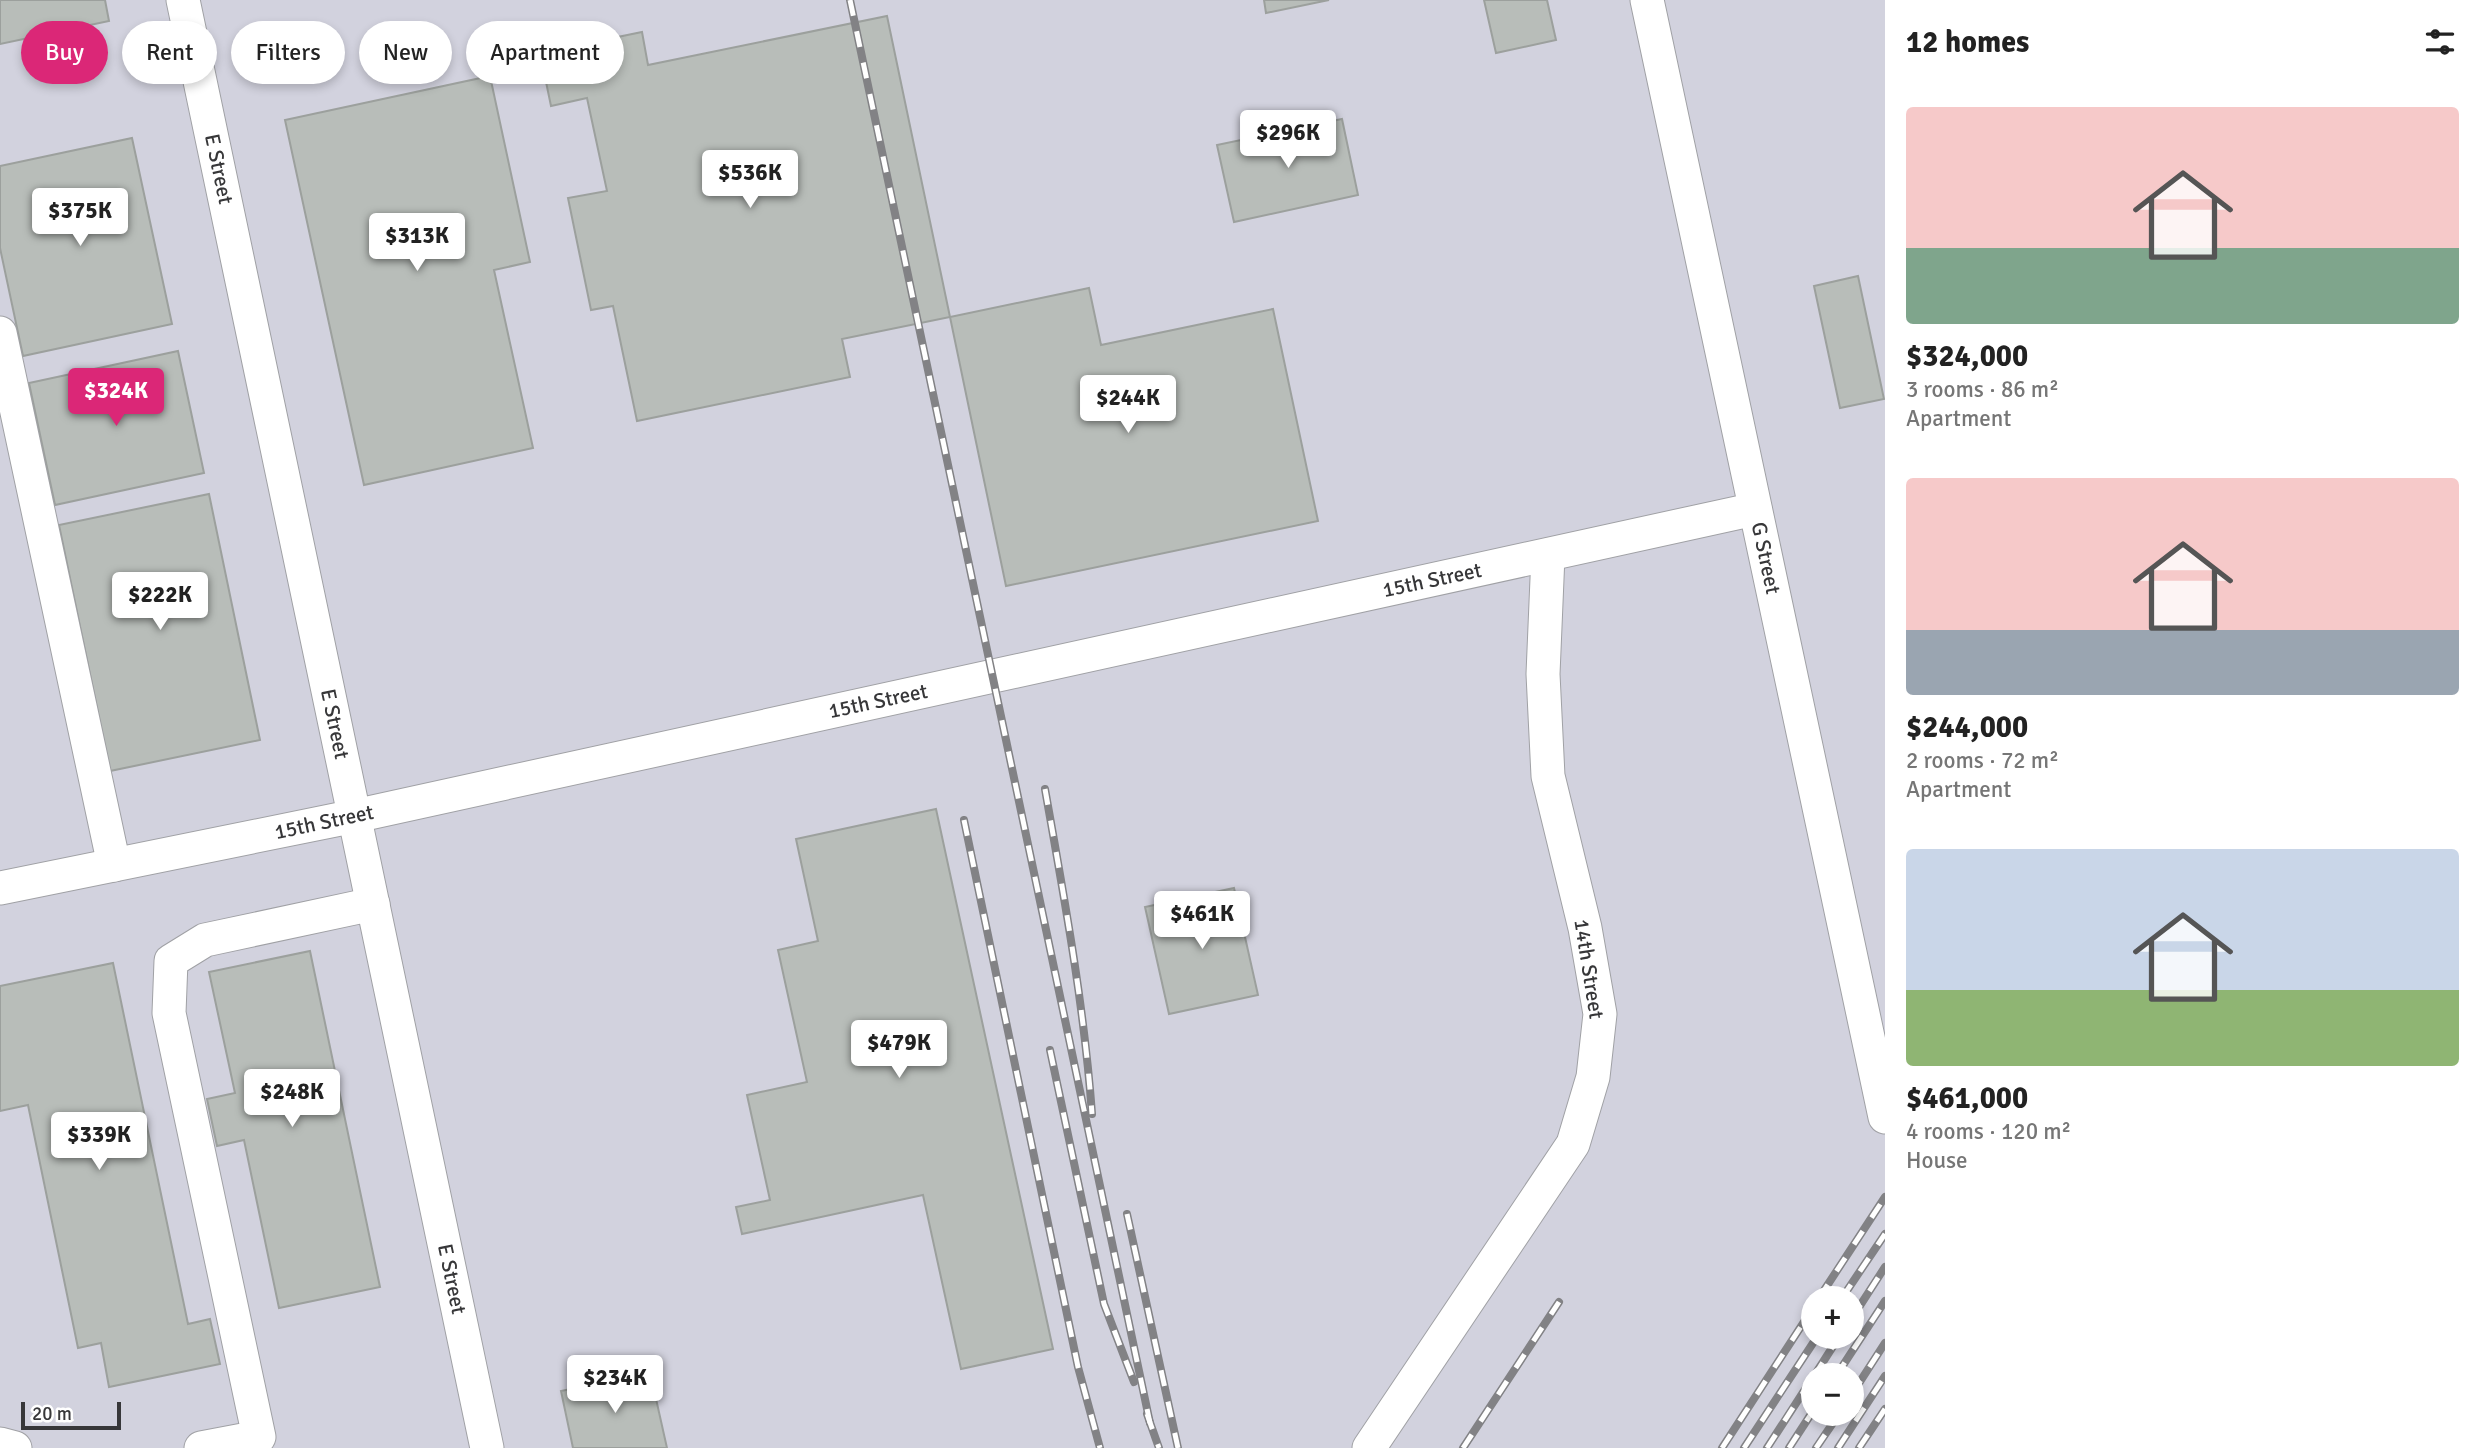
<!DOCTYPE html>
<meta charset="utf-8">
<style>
body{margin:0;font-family:Signika,sans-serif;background:#f2f2f2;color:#222;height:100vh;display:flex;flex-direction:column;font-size:26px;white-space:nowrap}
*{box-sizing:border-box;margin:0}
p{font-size:23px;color:#767676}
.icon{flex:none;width:38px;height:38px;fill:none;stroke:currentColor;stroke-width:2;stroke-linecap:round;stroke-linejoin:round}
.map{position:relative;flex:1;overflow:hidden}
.panel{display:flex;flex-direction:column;background:#fff;width:595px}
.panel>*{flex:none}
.banner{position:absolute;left:21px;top:21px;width:665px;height:63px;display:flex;gap:14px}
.fabs{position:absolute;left:1801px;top:1286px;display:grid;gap:14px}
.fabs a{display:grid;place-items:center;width:63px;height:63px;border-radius:50%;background:#fff;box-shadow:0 4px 10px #0003;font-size:35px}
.scale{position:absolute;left:21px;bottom:18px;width:100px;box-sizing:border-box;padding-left:7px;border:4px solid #373739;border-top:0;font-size:19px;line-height:24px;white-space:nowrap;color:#373739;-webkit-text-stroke:5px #fff;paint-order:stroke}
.price{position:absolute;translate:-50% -60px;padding:0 16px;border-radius:7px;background:#fff;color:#222;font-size:23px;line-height:46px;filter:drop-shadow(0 2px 4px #0008)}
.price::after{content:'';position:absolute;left:50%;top:42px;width:21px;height:16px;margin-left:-10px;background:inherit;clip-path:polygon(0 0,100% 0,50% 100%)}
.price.current{background:#db2777;color:#fff}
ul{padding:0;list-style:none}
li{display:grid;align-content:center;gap:14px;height:371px;padding:0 21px}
li span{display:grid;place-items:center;height:217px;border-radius:7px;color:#555}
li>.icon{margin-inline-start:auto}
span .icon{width:126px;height:126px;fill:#fffc;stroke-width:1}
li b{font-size:30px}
h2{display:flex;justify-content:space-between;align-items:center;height:84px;padding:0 21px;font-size:30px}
.tag{padding:0 24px;border-radius:32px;background:#fff;box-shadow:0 4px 10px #0003;font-size:24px;line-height:63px}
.tag.current{background:#db2777;color:#fff}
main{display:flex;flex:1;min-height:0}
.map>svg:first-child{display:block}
</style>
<main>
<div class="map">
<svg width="1885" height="1448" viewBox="0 0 1885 1448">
<rect width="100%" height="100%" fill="#dddee2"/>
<path fill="#d2d2de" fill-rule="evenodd" d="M0 0H1885V1448H0ZM1813 1298H1852V1337H1813ZM1813 1376H1852V1414H1813Z"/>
<g fill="#b8bdb9" stroke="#9ca09d" stroke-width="2">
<polygon points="0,0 105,0 109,21 0,44"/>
<polygon points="1264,0 1329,0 1266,13"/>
<polygon points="1484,0 1547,0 1556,40 1496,53"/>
<polygon points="887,16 950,317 842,339 850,377 637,421 613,306 591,310 568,198 607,191 587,98 551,106 540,53 642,32 648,65"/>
<polygon points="490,76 530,262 494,270 533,448 364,485 285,120"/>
<polygon points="1342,119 1358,195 1234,222 1217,145"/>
<polygon points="132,138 172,324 23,356 0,248 0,166"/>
<polygon points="1858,276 1884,399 1840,408 1814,286"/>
<polygon points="1089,288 1101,345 1273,309 1318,521 1006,586 950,317"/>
<polygon points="178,351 204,473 55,505 29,383"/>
<polygon points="209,494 260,740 110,771 59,525"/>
<polygon points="936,809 1053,1349 961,1369 923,1195 742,1234 736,1207 770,1200 747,1095 807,1082 778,950 818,941 796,839"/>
<polygon points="1234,888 1258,995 1169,1014 1145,907"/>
<polygon points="310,951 380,1287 279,1308 244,1140 217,1146 207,1099 235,1093 209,972"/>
<polygon points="113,963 188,1324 210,1319 220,1364 109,1387 101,1343 78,1348 28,1105 0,1111 0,986"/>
<polygon points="650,1372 667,1448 573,1448 561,1391"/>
</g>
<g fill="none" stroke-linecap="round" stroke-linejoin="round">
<g stroke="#a0a1a5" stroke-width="35">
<g id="minor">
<polyline points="183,0 487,1448"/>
<polyline points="1647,0 1885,1117"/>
<polyline points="0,333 114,865"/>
<polyline points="0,888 355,816 1755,509"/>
<polyline points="0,1444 15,1448"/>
<polyline points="201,1448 259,1437 169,1013 171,961 205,940 373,904"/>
<polyline points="1369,1448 1573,1144 1593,1077 1600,1014 1585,928 1548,776 1543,674 1548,555"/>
</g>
</g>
<use href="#minor" stroke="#fff" stroke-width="33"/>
<g stroke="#828285" stroke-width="8">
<g id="rail">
<polyline points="850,0 1150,1423"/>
<path d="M1045 789C1064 897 1084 1004 1092 1114"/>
<polyline points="964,820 1078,1367 1100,1448"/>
<polyline points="1050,1050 1104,1304 1134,1382"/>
<polyline points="1127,1214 1178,1448"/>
<polyline points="1819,1298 1885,1197"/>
<polyline points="1842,1298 1885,1234"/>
<polyline points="1852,1318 1885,1267"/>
<polyline points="1814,1376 1839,1337"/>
<polyline points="1836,1376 1885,1301"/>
<polyline points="1852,1394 1885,1343"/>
<polyline points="1147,1414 1159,1448"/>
<polyline points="1463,1448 1559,1302"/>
<polyline points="1722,1448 1813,1308"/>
<polyline points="1744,1448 1817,1337"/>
<polyline points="1767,1448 1813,1377"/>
<polyline points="1789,1448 1813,1411"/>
<polyline points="1816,1448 1839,1414"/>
<polyline points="1838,1448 1885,1376"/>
<polyline points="1859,1448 1885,1409"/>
</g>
</g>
<use href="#rail" stroke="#fff" stroke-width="5" stroke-dasharray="16" stroke-linecap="butt"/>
</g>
<g text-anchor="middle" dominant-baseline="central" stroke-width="5" stroke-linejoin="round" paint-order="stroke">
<g font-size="21" fill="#373739" stroke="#fff">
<text transform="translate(219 169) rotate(78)">E Street</text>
<text transform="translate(1766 558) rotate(78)">G Street</text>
<text transform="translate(1432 580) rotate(-12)">15th Street</text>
<text transform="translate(878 701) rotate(-12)">15th Street</text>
<text transform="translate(335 724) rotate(78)">E Street</text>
<text transform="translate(324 822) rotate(-12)">15th Street</text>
<text transform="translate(1589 969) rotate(81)">14th Street</text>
<text transform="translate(452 1279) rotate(78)">E Street</text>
</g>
</g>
</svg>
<div class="fabs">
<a>+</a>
<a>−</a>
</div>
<div class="scale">20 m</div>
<b class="price" style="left:1288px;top:170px">$296K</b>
<b class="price" style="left:750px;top:210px">$536K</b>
<b class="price" style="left:80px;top:248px">$375K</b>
<b class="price" style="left:417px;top:273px">$313K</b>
<b class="price current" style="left:116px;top:428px">$324K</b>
<b class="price" style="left:1128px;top:435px">$244K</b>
<b class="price" style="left:160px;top:632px">$222K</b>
<b class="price" style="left:1202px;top:951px">$461K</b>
<b class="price" style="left:899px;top:1080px">$479K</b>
<b class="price" style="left:292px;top:1129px">$248K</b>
<b class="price" style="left:99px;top:1172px">$339K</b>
<b class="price" style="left:615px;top:1415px">$234K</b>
<div class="banner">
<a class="tag current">Buy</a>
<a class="tag">Rent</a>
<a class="tag">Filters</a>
<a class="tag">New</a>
<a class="tag">Apartment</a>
</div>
</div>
<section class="panel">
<h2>12 homes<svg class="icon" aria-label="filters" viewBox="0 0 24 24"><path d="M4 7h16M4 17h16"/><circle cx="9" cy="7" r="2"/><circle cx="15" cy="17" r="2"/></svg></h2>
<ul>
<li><span style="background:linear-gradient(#f6c9c9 65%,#7fa58c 0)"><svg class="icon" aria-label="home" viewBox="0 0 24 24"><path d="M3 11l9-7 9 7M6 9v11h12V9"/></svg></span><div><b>$324,000</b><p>3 rooms · 86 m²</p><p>Apartment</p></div></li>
<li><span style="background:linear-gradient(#f6c9c9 70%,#9aa5b1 0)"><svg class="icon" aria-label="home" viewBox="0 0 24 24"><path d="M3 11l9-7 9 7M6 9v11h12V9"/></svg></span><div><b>$244,000</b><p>2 rooms · 72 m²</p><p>Apartment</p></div></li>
<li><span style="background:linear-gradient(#c9d6e8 65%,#8fb573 0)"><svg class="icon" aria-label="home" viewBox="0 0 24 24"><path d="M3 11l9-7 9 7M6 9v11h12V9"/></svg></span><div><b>$461,000</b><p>4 rooms · 120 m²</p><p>House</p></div></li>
</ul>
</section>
</main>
